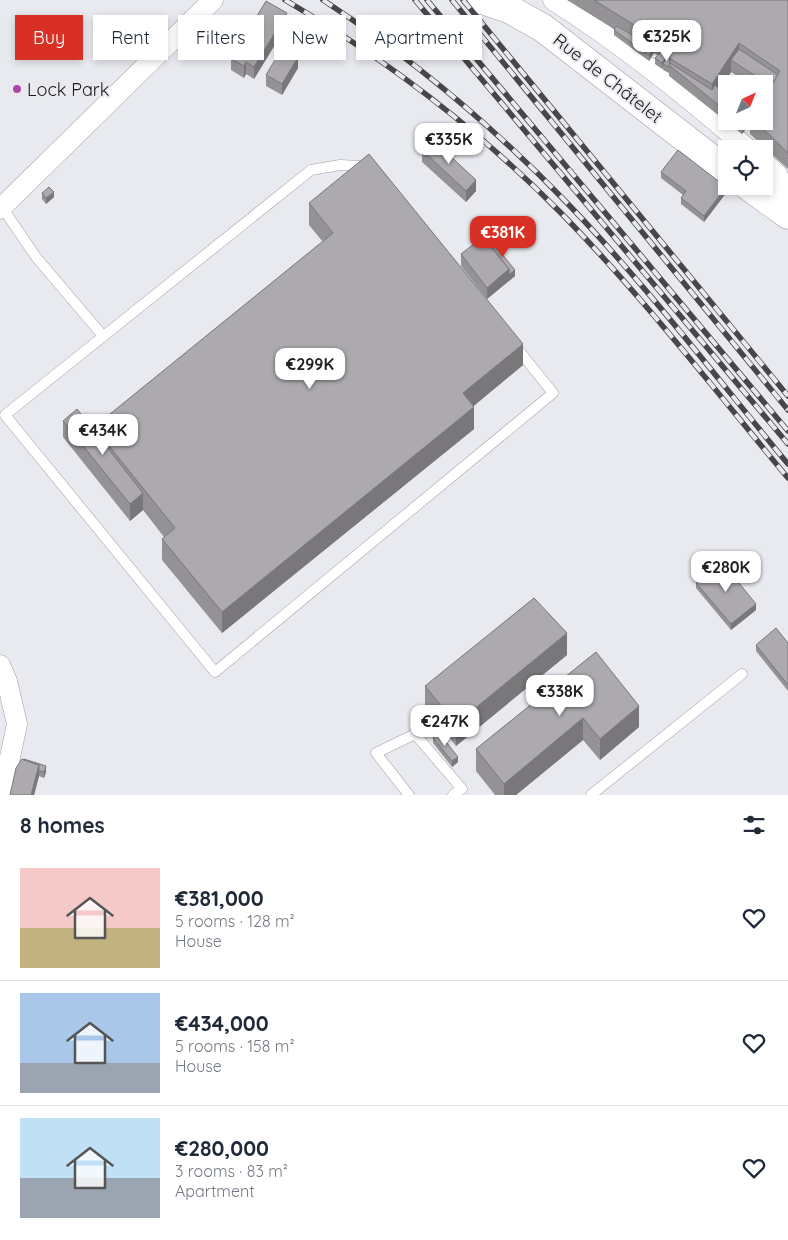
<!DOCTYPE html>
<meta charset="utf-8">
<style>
body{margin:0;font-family:Quicksand,sans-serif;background:#f2f2f3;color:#1f2937;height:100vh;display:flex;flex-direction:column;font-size:19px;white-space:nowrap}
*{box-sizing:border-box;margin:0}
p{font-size:16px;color:#747a83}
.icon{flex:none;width:28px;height:28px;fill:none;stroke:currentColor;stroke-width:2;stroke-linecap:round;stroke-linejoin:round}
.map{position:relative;height:795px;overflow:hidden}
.sheet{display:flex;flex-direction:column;background:#fff;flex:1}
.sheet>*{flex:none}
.top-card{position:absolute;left:15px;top:15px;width:500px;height:45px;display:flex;gap:10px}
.needle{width:32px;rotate:43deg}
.fabs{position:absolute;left:718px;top:75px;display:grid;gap:10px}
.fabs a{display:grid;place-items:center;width:55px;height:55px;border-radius:0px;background:#fff;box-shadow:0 2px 8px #0003;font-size:25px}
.price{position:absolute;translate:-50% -42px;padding:0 11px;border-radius:10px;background:#fff;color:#222;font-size:16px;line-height:32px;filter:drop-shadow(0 1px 2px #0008)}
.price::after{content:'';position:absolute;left:50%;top:30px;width:15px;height:11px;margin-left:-8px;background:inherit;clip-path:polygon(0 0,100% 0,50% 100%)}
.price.on{background:#d93025;color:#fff}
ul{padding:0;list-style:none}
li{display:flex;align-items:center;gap:15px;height:125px;padding:0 20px}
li+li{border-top:1px solid #e0e1e3}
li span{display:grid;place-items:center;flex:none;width:140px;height:100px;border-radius:0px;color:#555}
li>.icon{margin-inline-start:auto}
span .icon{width:60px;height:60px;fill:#fffc;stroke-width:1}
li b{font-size:21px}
h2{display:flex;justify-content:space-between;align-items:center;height:60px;padding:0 20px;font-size:21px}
.tag{padding:0 18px;border-radius:0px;background:#fff;box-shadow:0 2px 8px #0003;font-size:18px;line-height:45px}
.tag.on{background:#d93025;color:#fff}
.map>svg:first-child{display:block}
</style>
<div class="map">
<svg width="788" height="795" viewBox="0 0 788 795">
<rect width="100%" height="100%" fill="#e8eaef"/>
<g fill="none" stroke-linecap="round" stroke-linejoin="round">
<g stroke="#9ea0a5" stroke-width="11">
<g id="lane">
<polygon points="340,165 360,166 376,173 553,393 215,672 5,415 311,170"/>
<polyline points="2,207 36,257 103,336"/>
<polyline points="409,795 376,753 415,734 462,789 453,795"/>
<polyline points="591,795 742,674"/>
</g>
</g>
<g stroke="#9ea0a5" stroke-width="21">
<g id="street">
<path d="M553 0C622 44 686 95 748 149"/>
<polyline points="764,162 777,174 788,200"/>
<polyline points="0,209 213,0"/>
<polyline points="0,665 7,681 17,724 2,795"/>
</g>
</g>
<g stroke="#9ea0a5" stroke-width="29">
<g id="secondary">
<polyline points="482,0 509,9 543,28 726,170"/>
<polyline points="748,186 788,215"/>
</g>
</g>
<use href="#lane" stroke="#fff" stroke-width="10"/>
<use href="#street" stroke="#fff" stroke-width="20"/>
<use href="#secondary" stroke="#fff" stroke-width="28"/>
<g stroke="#47474a" stroke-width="5.5">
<g id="rail">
<path d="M285 0C386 59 480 131 562 214 643 297 714 389 788 478"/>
<path d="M323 0C413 59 494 127 569 205 647 286 716 377 788 464"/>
<polyline points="415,0 788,444"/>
<polyline points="427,0 788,431"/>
<polyline points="452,0 788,410"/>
<polyline points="463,0 788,396"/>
</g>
</g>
<use href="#rail" stroke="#e8eaef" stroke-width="4" stroke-dasharray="11" stroke-linecap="butt"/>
</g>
<g fill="#959296" fill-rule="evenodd">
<path d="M567 0H788V169L750 134V123L742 134 669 76V73L663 70V67L662 69 655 64V58L658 56 654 53 649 61 614 35V29ZM731 72 750 84H764V93L765 94 764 121H726V86L720 90V89Z"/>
<polygon points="287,25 254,79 246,74 244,78 231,70 231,59"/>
<polygon points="298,68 282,95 266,86 266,75"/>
<polygon points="422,150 476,191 466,202 422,162"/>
<polygon points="661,172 726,193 704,222 681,204 681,198 683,195 661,178"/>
<polygon points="42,193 54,197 46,204 42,199"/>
<polygon points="309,203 523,365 473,406 474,429 222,633 162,560 162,539 164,537 143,510 130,521 63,437 63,421 94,430 94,427 323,242 309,225"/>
<polygon points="501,230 525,236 514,248 501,236"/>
<polygon points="461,254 515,276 487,299 461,266"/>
<polygon points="696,583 756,610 731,630 696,588"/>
<polygon points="788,643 788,691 756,651 756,645"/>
<polygon points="596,652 639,727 600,760 583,740 516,795 495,795 476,771 476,749"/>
<polygon points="567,655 456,746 425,708 425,686"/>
<polygon points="433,738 458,762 452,767 433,743"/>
<polygon points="22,759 46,772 44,778 39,776 34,795 10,795"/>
</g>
<g fill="#79777a">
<polygon points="287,13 287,25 254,79 254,67"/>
<polygon points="739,43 739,60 731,60 731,72 713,100 712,99 712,84"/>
<polygon points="654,48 654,53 649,61 649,55"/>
<polygon points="667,56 667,62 663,64 663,67 662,69 662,63"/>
<polygon points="298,57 298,68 282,95 282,84"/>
<polygon points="246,62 246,74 244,78 244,66"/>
<polygon points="743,121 750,121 750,123 742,134 742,123"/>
<polygon points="476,180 476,191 466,202 466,191"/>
<polygon points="726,187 726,193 704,222 704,216"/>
<polygon points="54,192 54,197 46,204 46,198"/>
<polygon points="525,231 525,236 514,248 514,242"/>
<polygon points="509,269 515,270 515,276 487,299 487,288"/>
<polygon points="523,344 523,365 463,415 463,393"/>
<polygon points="474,407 474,429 222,633 222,612"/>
<polygon points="143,493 143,510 130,521 130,504"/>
<polygon points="756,604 756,610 731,630 731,624"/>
<polygon points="567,633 567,655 456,746 456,724"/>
<polygon points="639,706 639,727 600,760 600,739"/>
<polygon points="583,718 583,740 516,795 504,795 504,784"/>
<polygon points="458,757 458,762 452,767 452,761"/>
<polygon points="39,765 39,776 34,795 31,795"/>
<polygon points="46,766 46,772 44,778 44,772"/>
</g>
<g fill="#adaaaf" stroke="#79777a">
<polygon points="594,0 788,0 788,153 755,121 764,121 764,96 780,71 739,43 712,84 669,58 673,49"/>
<polygon points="266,1 287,13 254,67 246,62 244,66 231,59"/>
<polygon points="617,26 654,48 649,55 614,30"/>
<polygon points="282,48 298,57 282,84 266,75"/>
<polygon points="739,49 778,75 771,86 731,60"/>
<polygon points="661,52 667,56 662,63 655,58"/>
<polygon points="668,56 670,57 669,67 663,64"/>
<polygon points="670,63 712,90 715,85 720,90 725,84 726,86 726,111 669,65"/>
<polygon points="432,139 476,180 466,191 422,150"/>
<polygon points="678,150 726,187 704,216 681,198 686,191 661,172"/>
<polygon points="369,154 523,344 463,393 474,407 222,612 162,539 175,528 94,427 333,233 309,203"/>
<polygon points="49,187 54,192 46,198 42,193"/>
<polygon points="512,219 525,231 514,242 501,230"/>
<polygon points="483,237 509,269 487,288 461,254"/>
<polygon points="492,242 515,270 509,275 509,269 489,244"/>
<polygon points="77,409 143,493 130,504 63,421"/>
<polygon points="722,562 756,604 731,624 696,583"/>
<polygon points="534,598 567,633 456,724 425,686"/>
<polygon points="776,628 788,643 788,685 756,645"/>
<polygon points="596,652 639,706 600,739 583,718 504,784 476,749"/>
<polygon points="439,733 458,757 452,761 433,738"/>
<polygon points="22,759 39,765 31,795 10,795 16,768"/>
<polygon points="24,759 46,766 44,772 39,771 39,765 24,760"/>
</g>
<circle fill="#af46a7" stroke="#e8eaef" stroke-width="2" cx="17" cy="89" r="5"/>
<g text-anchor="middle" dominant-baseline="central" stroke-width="4" stroke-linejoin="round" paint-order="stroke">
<g font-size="18" fill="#18181a" stroke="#e8eaef">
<text transform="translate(608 78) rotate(38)">Rue de Châtelet</text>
</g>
<g font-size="18" fill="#18181a" stroke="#e8eaef" text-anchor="start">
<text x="27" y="89">Lock Park</text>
</g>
</g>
</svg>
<div class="fabs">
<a><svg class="needle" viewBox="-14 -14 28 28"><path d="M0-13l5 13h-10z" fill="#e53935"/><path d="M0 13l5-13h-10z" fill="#747a83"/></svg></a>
<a><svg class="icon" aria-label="locate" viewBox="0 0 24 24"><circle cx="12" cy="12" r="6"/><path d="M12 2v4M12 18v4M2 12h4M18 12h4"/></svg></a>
</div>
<b class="price" style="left:667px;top:62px">€325K</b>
<b class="price" style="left:449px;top:165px">€335K</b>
<b class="price on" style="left:503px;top:258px">€381K</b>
<b class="price" style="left:310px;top:390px">€299K</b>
<b class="price" style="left:103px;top:456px">€434K</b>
<b class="price" style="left:726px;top:593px">€280K</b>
<b class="price" style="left:560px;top:717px">€338K</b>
<b class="price" style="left:445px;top:747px">€247K</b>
<div class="top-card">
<a class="tag on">Buy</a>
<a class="tag">Rent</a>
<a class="tag">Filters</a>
<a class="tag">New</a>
<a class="tag">Apartment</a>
</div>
</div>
<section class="sheet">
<h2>8 homes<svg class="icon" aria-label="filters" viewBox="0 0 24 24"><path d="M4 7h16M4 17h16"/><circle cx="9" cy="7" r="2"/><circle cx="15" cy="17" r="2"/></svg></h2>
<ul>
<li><span style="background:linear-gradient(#f6c9c9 60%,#c2b280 0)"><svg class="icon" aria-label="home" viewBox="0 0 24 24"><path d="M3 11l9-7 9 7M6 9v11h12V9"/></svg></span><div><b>€381,000</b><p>5 rooms · 128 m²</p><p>House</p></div><svg class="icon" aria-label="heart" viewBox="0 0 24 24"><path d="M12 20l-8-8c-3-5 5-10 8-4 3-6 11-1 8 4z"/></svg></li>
<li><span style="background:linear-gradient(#a9c7e8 70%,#9aa5b1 0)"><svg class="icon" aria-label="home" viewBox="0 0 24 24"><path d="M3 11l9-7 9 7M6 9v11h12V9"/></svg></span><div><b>€434,000</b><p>5 rooms · 158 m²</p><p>House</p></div><svg class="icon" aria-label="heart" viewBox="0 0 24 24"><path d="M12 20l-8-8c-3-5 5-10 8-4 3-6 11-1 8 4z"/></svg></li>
<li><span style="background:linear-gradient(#bfe0f5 60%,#9aa5b1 0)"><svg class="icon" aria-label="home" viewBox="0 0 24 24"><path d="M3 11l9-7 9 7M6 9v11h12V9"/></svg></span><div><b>€280,000</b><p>3 rooms · 83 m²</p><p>Apartment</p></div><svg class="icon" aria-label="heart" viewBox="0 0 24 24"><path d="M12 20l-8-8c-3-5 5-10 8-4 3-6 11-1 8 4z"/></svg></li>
</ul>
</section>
